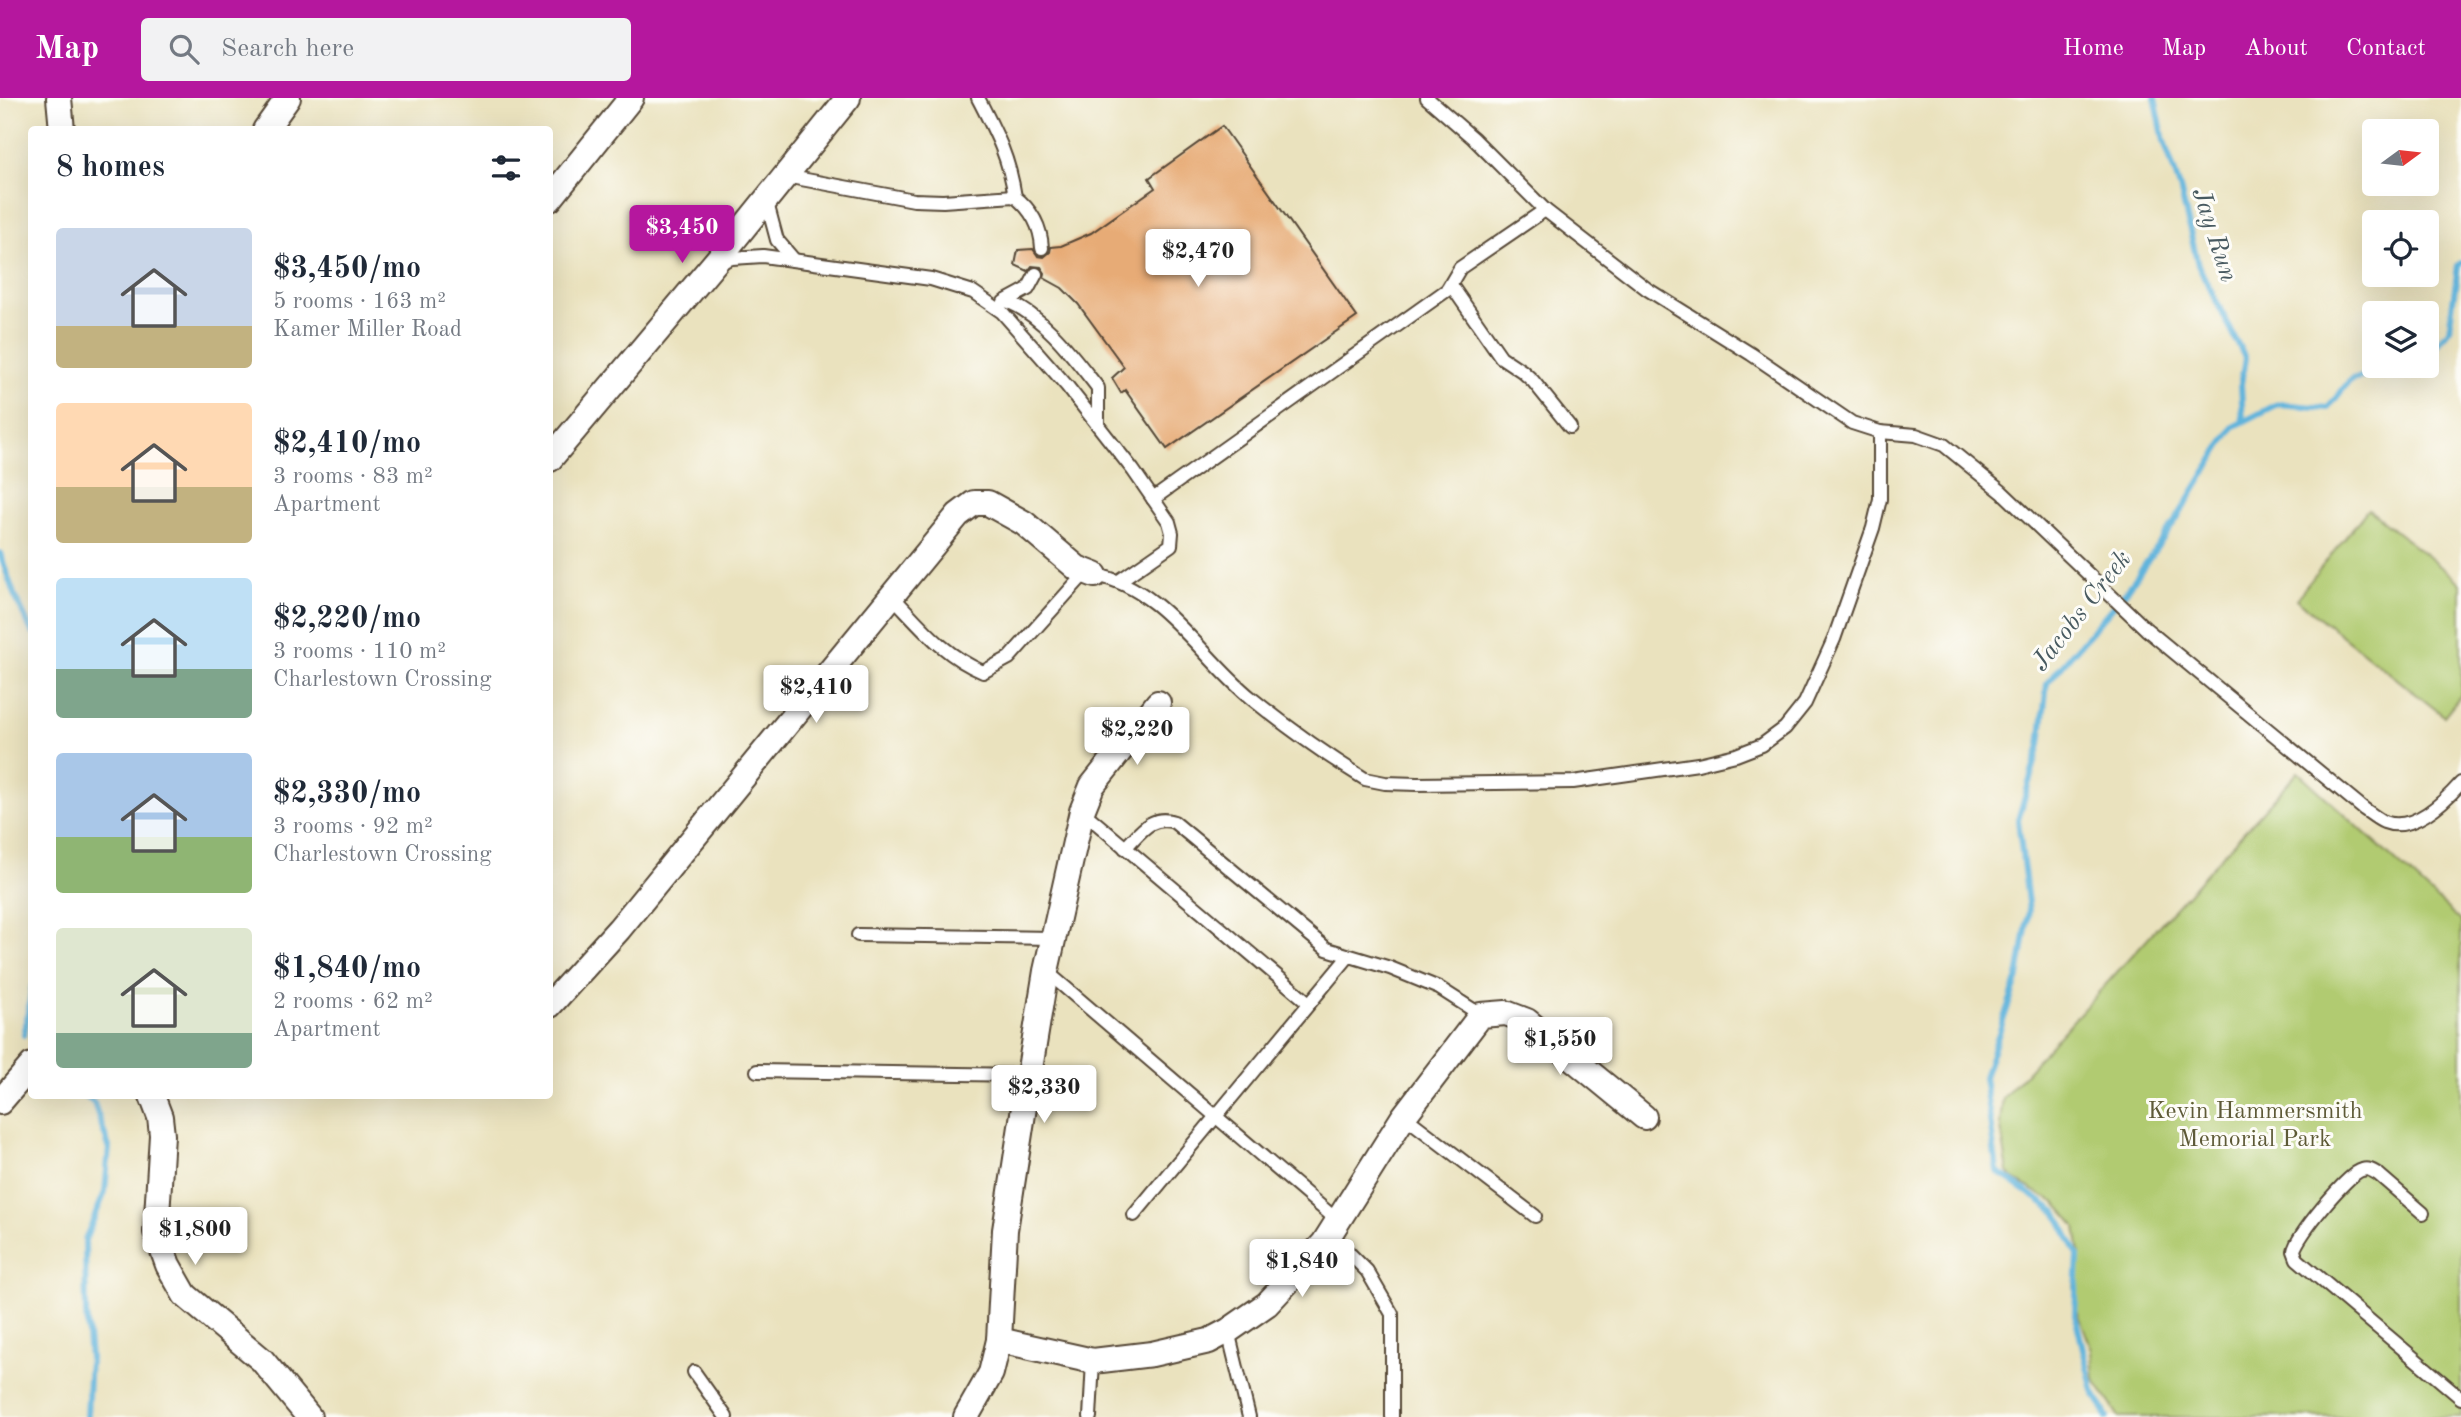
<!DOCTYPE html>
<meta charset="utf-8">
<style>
body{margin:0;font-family:"Old Standard TT",serif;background:#f2f2f3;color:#1f2937;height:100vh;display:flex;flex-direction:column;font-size:26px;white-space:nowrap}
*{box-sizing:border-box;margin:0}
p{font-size:23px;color:#747a83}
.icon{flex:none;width:38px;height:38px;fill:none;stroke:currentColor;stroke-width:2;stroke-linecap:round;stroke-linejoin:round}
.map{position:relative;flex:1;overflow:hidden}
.details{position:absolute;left:28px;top:28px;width:525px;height:973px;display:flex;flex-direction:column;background:#fff;border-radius:7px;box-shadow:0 7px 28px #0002}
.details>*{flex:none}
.needle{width:46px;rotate:75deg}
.fabs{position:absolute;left:2362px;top:21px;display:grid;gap:14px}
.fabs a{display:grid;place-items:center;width:77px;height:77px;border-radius:7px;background:#fff;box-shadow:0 7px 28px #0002;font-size:35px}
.price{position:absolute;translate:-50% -60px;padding:0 16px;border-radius:7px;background:#fff;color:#222;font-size:23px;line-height:46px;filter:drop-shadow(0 2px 4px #0008)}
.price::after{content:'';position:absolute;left:50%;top:42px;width:21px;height:16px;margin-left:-10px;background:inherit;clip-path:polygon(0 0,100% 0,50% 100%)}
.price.selected{background:#b5179e;color:#fff}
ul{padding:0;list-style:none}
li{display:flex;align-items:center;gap:21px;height:175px;padding:0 28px}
li span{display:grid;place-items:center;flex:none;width:196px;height:140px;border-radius:7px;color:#555}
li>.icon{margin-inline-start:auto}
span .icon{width:84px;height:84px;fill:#fffc;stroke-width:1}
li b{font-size:30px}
h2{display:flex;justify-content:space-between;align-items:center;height:84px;padding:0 28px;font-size:30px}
header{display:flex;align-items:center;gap:42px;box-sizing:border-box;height:98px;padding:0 35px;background:#b5179e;color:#fff}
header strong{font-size:33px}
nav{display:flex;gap:38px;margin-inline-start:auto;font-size:24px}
.search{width:490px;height:63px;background:#f2f2f3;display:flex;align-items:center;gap:18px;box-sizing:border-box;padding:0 24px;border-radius:7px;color:#747a83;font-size:26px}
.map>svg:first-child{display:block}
</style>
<header>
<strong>Map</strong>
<div class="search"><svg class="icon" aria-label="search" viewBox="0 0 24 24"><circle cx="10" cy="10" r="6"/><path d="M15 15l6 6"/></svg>Search here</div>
<nav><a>Home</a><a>Map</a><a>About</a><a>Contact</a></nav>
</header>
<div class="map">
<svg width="2461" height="1319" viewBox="0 0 2461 1319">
<rect width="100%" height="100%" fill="#fdfcf7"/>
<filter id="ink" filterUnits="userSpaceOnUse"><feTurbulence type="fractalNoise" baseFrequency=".0143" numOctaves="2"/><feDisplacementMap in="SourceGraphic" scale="14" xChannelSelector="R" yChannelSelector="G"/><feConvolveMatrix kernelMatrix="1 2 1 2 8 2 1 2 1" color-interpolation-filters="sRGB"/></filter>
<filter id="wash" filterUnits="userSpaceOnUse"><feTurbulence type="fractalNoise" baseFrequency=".00686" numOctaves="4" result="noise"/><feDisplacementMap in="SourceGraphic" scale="28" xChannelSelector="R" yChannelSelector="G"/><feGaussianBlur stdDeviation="1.57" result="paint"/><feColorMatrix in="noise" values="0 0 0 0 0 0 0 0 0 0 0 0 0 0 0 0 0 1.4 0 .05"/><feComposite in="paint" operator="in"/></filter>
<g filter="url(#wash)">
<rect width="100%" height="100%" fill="#eae2be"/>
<g fill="#b1cb71" stroke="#767a48" stroke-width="2">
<polygon points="2368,411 2461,485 2461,597 2444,618 2296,501"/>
<polygon points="2298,674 2461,823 2461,1319 2119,1319 2094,1281 2092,1252 2077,1212 2074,1187 2080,1156 2076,1128 2056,1105 2012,1080 2008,1074 2000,1024 2003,1000"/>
</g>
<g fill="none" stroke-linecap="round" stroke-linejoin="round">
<g stroke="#60b4dc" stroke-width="6">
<polyline points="2155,0 2164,43 2180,90 2198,167 2245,260 2241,286 2243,324"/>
<polyline points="2427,260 2449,232 2458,167 2461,165"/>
<polyline points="0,455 14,496 32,534"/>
<polyline points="24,937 32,889"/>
<polyline points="85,998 94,1005 109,1049 105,1094 85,1142 86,1214 90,1260 87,1319"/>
<polyline points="2107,1319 2093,1293 2075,1217 2078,1157 2056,1114 1997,1073 1984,979 2018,879 2029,813 2018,722 2040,647 2047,585 2128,491 2176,422 2233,329 2278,306 2328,310 2351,281 2419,268"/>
</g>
</g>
<g id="blocks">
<polygon fill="#e7ab76" points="1222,28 1357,219 1167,351 1125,292 1121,295 1112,280 1124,269 1078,206 1062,190 1044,180 1045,175 1041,169 1032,168 1028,173 1015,167 1018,152 1033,151 1038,158 1044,159 1050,154 1051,149 1061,148 1091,135 1155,90 1149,80"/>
</g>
</g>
<g filter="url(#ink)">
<use href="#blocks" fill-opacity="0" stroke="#554636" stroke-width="2"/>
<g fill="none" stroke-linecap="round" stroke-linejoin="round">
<g stroke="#554636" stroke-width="16">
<g id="lane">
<path d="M978 0C996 35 1009 59 1015 99"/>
<path d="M1427 0 1473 40 1545 112 1647 191 1751 256 1852 325 1880 334 1916 337 1944 347 2002 394 2146 531 2364 711C2370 715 2377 721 2384 724 2412 735 2444 704 2461 685"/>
<path d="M785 78 914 102 943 103 1014 98C1031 111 1041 129 1042 150"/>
<polyline points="766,101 777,142 794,162"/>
<polyline points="720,164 732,160 763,158 931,181 973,194 1002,214 1067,288 1133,372 1169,424 1172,435 1171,447 1119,483"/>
<polyline points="1451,187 1501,259 1522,273 1533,283 1570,329"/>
<path d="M1007 203C1045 219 1073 258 1098 290V327"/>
<polyline points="1004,204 1028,191 1036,176"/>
<polyline points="1153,401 1447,192 1460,170 1545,112"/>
<path d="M1095 477C1163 489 1200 559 1251 600 1287 629 1326 657 1365 681L1385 685 1417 686 1573 684 1698 666 1736 657 1762 647 1785 630 1805 605 1834 541 1873 430 1880 401V334"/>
<path d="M892 498C922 529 943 557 983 574L1009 560 1086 474"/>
<polyline points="1082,713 1309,905"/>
<path d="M1125 750C1140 735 1151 716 1174 724L1327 851 1390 870 1439 890 1481 917"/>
<polyline points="858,837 1052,840"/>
<polyline points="1046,873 1338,1123"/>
<polyline points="757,973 1029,977"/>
<polyline points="1404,1018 1535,1118"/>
<path d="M2423 1115 2378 1076C2373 1073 2369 1070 2362 1072 2348 1075 2296 1139 2294 1153L2297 1161 2304 1167 2461 1300"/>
<polyline points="1134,1117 1348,859"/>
<polyline points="1330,1136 1367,1173 1392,1216 1392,1319"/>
<polyline points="1228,1233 1249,1319"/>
<polyline points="694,1274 726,1319"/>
<polyline points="1090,1319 1093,1263"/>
</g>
</g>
<g stroke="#554636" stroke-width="28">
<g id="street">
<polyline points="59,0 62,32"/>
<polyline points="265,32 288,0"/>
<polyline points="550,101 631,0"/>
<polyline points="550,361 728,149 848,0"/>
<polyline points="550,907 619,831 958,417 974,405 988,405 1024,425 1077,470 1095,477"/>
<polyline points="152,998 160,1019 162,1037 156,1134 168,1167 185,1197 262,1262 309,1319"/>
<polyline points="0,1004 32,967"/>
<polyline points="999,1242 1093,1263 1152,1256 1209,1243 1228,1233 1267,1206 1324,1145 1404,1018 1481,917 1506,915 1527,923 1644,1019"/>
<polyline points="966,1319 991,1275 999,1242 1005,1132 1029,977 1046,873 1082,713 1092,688 1158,605"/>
</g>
</g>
<use href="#lane" stroke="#fff" stroke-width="12"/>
<use href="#street" stroke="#fff" stroke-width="24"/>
</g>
</g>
<g text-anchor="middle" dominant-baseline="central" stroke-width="6" stroke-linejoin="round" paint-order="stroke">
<g font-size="24" fill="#5e5a37" stroke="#fdfcf7">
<text x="2255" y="1014">Kevin Hammersmith<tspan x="2255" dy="28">Memorial Park</tspan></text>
</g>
<g font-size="26" font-style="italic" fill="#485a60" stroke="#fdfcf7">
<text transform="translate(2214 137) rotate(72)">Jay Run</text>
<text transform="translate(2082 513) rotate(-52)">Jacobs Creek</text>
</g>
</g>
</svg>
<div class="fabs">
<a><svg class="needle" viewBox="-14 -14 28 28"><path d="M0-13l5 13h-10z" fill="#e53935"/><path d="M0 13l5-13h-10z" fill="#747a83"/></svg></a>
<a><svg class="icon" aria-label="locate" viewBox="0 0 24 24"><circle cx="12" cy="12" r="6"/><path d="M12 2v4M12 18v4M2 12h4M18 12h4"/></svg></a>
<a><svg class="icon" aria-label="layers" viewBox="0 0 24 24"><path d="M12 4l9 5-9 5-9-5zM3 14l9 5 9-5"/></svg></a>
</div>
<b class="price selected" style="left:682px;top:167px">$3,450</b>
<b class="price" style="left:1198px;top:191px">$2,470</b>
<b class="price" style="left:816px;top:627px">$2,410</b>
<b class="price" style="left:1137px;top:669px">$2,220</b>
<b class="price" style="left:1560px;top:979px">$1,550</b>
<b class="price" style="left:1044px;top:1027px">$2,330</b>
<b class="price" style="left:195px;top:1169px">$1,800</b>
<b class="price" style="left:1302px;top:1201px">$1,840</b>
<section class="details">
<h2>8 homes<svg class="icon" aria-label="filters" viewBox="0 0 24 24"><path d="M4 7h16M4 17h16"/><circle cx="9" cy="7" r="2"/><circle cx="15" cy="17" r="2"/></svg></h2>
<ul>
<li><span style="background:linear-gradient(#c9d6e8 70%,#c2b280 0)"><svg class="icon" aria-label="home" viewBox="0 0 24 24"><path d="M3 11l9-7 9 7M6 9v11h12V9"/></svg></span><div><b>$3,450/mo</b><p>5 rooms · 163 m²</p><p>Kamer Miller Road</p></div></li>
<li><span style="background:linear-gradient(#ffd9b3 60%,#c2b280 0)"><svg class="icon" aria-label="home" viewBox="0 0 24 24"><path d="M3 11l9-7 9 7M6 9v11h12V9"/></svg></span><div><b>$2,410/mo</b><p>3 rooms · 83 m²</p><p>Apartment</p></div></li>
<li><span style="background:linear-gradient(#bfe0f5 65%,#7fa58c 0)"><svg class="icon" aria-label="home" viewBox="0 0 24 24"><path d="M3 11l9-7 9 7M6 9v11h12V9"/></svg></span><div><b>$2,220/mo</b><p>3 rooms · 110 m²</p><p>Charlestown Crossing</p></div></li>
<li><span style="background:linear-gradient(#a9c7e8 60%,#8fb573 0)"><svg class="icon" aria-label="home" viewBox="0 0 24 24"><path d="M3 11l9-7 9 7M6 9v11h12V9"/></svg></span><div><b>$2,330/mo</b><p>3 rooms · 92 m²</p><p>Charlestown Crossing</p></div></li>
<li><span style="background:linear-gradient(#dfe7d0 75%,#7fa58c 0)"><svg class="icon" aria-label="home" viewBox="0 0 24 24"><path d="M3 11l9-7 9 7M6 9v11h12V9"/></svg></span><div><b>$1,840/mo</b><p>2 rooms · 62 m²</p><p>Apartment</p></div></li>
</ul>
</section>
</div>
